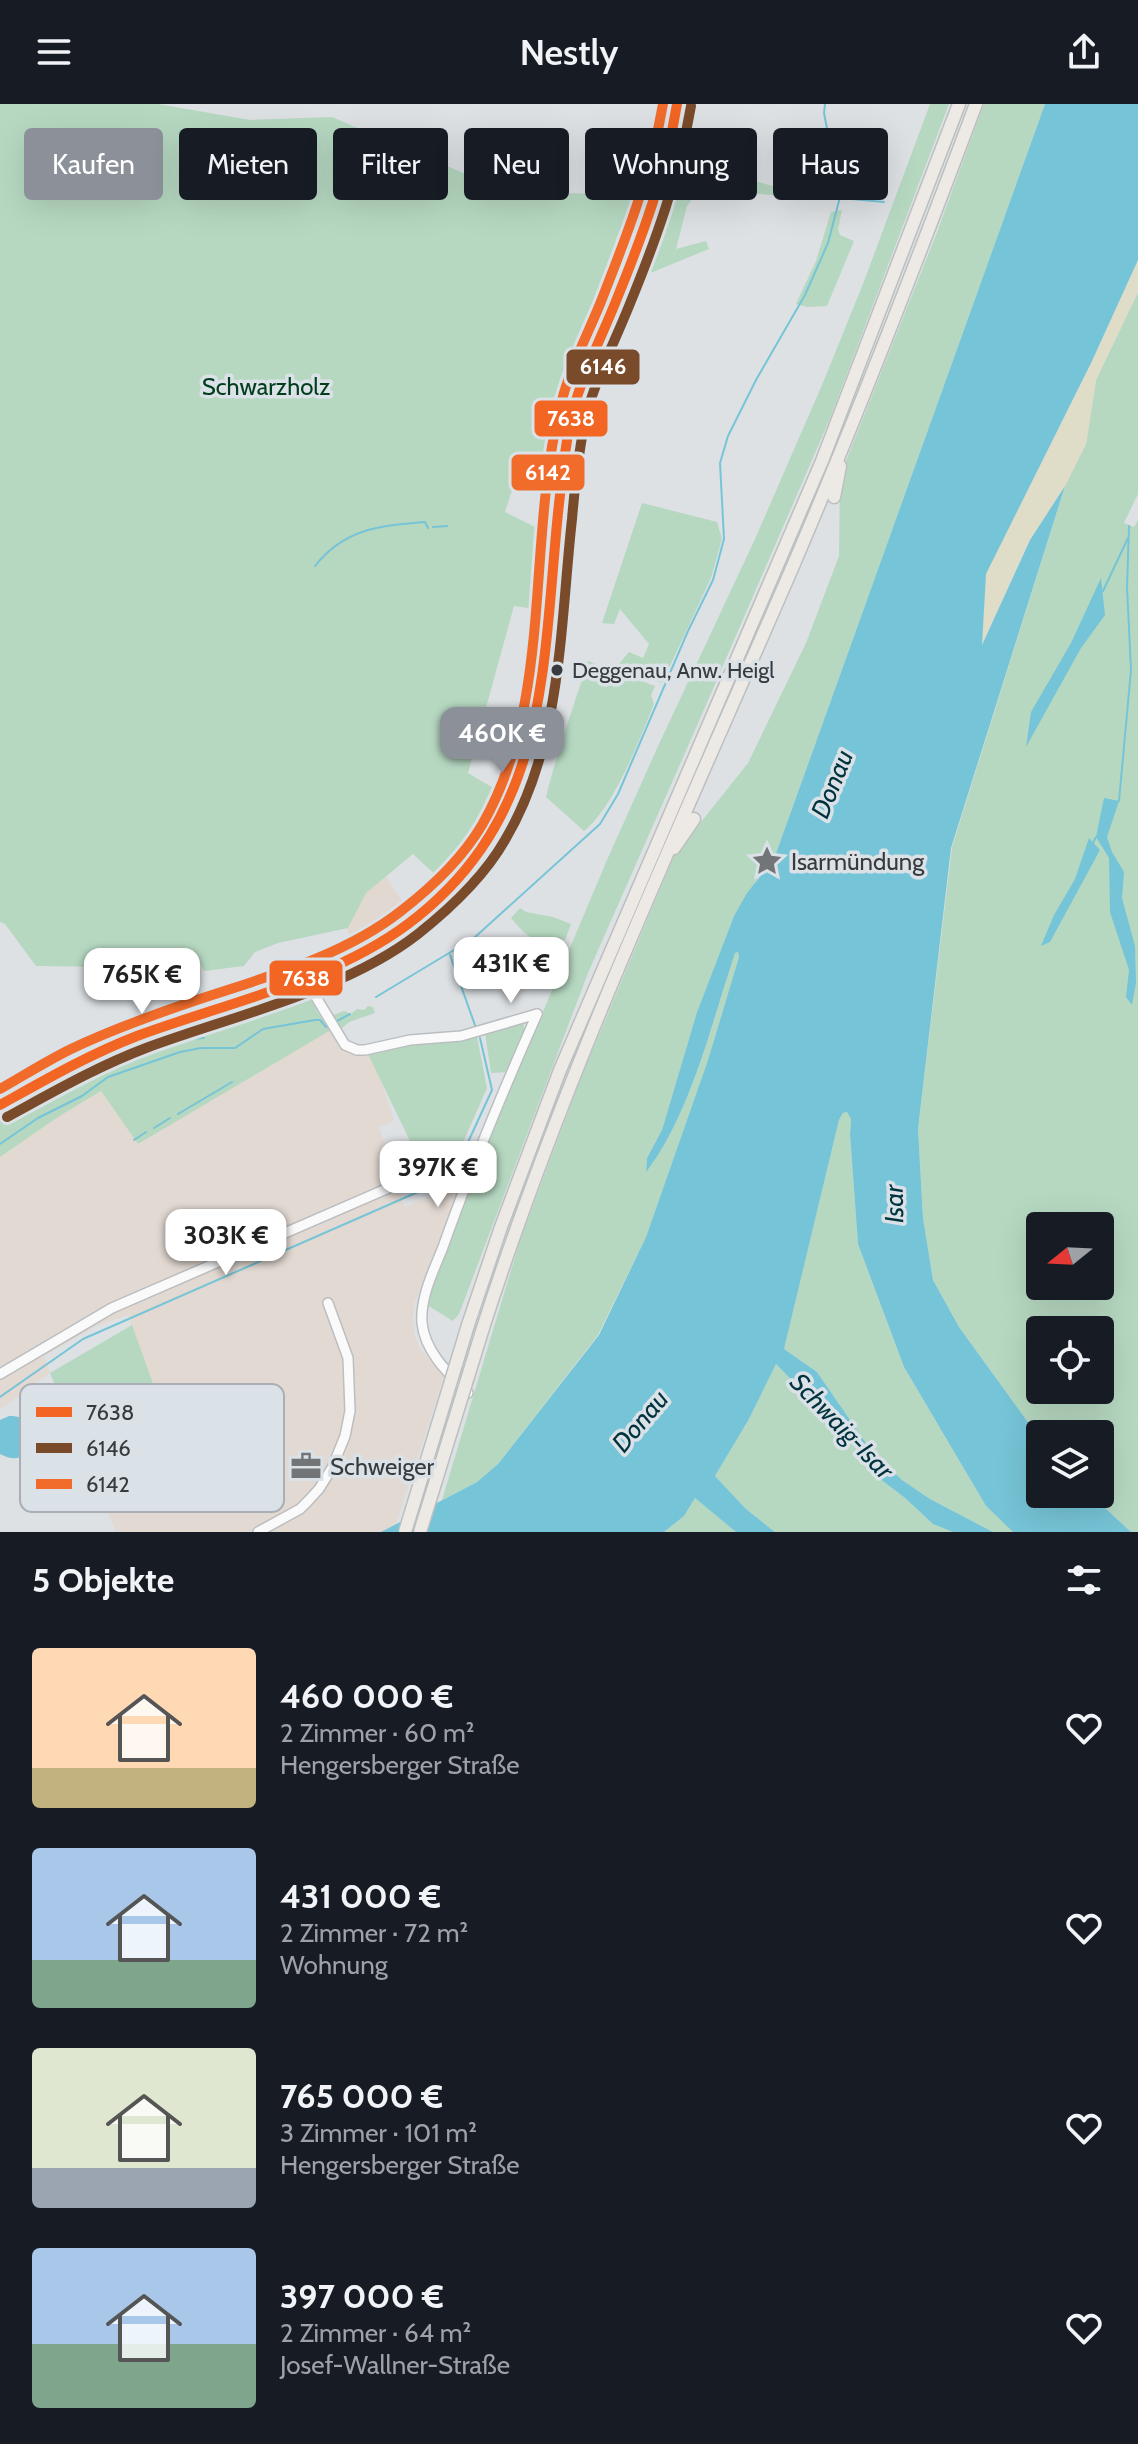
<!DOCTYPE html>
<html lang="de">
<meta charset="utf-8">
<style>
body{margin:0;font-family:Cabin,sans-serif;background:#20242c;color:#f1f3f6;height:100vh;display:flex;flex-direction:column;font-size:30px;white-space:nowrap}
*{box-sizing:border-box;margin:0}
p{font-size:26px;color:#9ea1a6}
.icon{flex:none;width:44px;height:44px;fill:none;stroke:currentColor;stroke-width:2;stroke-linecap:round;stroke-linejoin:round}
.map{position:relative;height:1428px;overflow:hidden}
.drawer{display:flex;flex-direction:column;background:#171b24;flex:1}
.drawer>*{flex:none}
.top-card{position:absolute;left:24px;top:24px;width:1090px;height:72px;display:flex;gap:16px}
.needle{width:52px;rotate:252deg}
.controls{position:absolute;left:1026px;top:1108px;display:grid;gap:16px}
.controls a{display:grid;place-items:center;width:88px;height:88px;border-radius:8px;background:#171b24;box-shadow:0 8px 32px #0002;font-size:40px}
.price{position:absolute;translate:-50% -68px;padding:0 18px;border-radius:16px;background:#fff;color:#222;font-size:26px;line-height:52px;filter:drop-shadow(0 2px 4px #0008)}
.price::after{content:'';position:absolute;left:50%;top:48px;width:24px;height:18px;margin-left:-12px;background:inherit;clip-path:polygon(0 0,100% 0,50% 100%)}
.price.current{background:#8c9099;color:#fff}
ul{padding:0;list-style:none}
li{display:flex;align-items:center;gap:24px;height:200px;padding:0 32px}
li span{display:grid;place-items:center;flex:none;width:224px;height:160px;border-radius:8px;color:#555}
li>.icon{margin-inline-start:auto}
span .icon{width:96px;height:96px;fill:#fffc;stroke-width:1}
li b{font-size:34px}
h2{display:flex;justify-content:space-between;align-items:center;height:96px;padding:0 32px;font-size:34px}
.pill{padding:0 28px;border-radius:8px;background:#171b24;box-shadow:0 8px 32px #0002;font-size:28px;line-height:72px}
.pill.current{background:#8c9099;color:#fff}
header{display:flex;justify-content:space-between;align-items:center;height:104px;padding:0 32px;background:#171b24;font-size:36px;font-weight:600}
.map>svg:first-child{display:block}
</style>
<header><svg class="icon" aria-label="menu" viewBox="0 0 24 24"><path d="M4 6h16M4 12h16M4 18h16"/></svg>Nestly<svg class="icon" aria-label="share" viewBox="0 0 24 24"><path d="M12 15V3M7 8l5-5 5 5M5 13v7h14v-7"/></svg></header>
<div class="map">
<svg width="1138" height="1428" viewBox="0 0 1138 1428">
<rect width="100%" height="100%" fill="#dde1e4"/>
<polygon fill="#e1d9d1" points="386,773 407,803 365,831 351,832 347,827 348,815 358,796 371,783"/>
<polygon fill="#e2d9d2" points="331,926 339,938 372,949 394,1017 379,1023 405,1103 450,1084 457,1090 414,1200 413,1217 415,1232 421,1246 444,1272 396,1420 381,1428 116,1428 76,1330 160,1299 128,1211 97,1222 44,1252 50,1269 0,1306 0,1053 58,1013 101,987 138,1040"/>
<g fill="#b6d8c1" fill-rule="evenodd">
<path d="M0 0H158L250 16 332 13 508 88 656 91 575 298 560 392 515 377 505 408 555 433 542 506 514 502 468 669 500 688C490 708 482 732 469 750 429 807 365 841 303 868 315 858 332 852 346 845 381 827 416 807 441 776L413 750 366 789 348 824 278 839 255 848 244 862 204 867 193 846 163 847 106 863 36 862 5 820 0 818Z"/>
<polygon points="683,0 693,0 687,59 704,78 687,102 676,145 706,137 709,145 643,172 624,203 620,201 667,83"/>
<polygon points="930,0 949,0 831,312 696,624 588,869 459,1210 453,1217 427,1201 471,1078 607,756 659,640 755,435 822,281 863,180"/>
<path d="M984 0H1045L774 755 759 772 734 812 697 908 662 1026 647 1054 646 1066C690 1014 714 914 735 848H738L739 853 708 956 646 1133 598 1231 498 1360 477 1378 442 1396 521 1133 580 976 674 752 748 659 806 539 839 452 840 372 936 131Z"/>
<polygon points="748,75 787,86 806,88 805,93 744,89"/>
<polygon points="842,106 838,125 840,131 854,137 827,202 807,203 796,200 816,157 831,108"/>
<path d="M1138 188V390L1124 419 1134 423 1138 416V1428H1131L1090 1390H1100V1330H1040V1335L959 1223 933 1176 923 1114 918 1025 952 743 1065 382 1086 340 1096 276ZM1040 1122H1100V1182H1040ZM1040 1226H1100V1286H1040Z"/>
<polygon points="642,399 717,418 722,435 711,474 662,579 618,561 629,548 643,554 649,540 620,505 614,520 602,519"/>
<path d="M588 557 655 582 651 591 654 600C639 637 614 703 584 727L546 693C557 647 574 602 588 557Z"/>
<path d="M520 804 526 808 553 813 571 820 565 836C532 831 536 844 511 814Z"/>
<polygon points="305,882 318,909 331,926 138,1040 101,987 58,1013 0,1053 0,1010 15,999"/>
<polygon points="368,902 373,903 375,909 349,918 341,925 337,924 331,912 344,907 351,910 357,905 364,906"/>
<polygon points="522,918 526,926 508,968 491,969 485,929"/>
<polygon points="477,933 487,984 450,1068 402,1089 401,1087 443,1067 430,1038 413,1043 366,946 393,940"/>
<polygon points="847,1008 851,1015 850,1030 858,1140 904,1263 986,1402 1013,1428 993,1428 930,1395 902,1376 870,1345 817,1268 784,1245 839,1016 843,1009"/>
<polygon points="132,1221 160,1299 76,1330 50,1269"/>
<polygon points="776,1260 857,1343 875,1371 905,1394 933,1420 953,1428 775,1428 746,1405 715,1372 749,1315"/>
<polygon points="695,1394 736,1428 664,1428 684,1412"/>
</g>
<polygon fill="#dfdcc8" points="1138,156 1138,188 1096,276 1086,340 1065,382 1028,439 981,543 986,470 1092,257"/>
<g fill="#76c4d7">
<path d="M1045 0H1138V156L1092 257 986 470 982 541 1030 436 1065 382 951 744 918 1025 923 1114 933 1176 959 1223 1040 1335V1390H1090L1131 1428H1013L986 1402 904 1263 858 1140 850 1030 851 1015 847 1008 843 1009 839 1016 784 1245 817 1268 870 1345 902 1376 930 1395 993 1428H953L933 1420 905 1394 875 1371 857 1343 776 1260 749 1315 715 1372 746 1405 775 1428H736L695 1394 684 1412 664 1428H381L477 1378 498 1360 599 1231 646 1133 708 956 739 853 738 848 735 849C712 918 691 1010 646 1068L647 1054 662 1026 697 908 734 812 747 789 774 755Z"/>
<polygon points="1101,474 1105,511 1081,544 1026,643 1031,608 1071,539"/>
<polygon points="1104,694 1119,697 1107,733 1112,748 1124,768 1122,794 1135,842 1136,879 1132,901 1126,893 1129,866 1110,808 1109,754 1096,733"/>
<polygon points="1089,734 1100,746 1050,838 1041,842 1054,811 1075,775"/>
<path d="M45 1279C57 1286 66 1308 65 1322L58 1328 49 1327C39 1315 24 1286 45 1279Z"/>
<path d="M9 1312C50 1311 36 1370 0 1350V1316Z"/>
</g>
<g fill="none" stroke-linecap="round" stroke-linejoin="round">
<g stroke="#76c4d7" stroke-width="2">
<polyline points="841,94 884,98"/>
<polyline points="433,423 447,422"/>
<path d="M315 462C345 424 380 422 425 418L428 424"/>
<polyline points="1103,487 1128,434"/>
<polyline points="1119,697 1131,566 1127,483 1129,422"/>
<polyline points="1093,739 1096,733"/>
<polyline points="450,851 476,924"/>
<polyline points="376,893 474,834 600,720 618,690 688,527 713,476 724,435 720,359 728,332 756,276 805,191 828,139 840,93 840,73 829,35 824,9 825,0"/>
<polyline points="337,917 350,910"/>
<polyline points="105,963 185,935 204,934"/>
<polyline points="178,1010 232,978"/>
<polyline points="14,1012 16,1014"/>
<polyline points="154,1024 170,1014"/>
<polyline points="134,1036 146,1028"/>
<polyline points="0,1040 38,1014 82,992 108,973 180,948 201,944 235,944 263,925 315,916 320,916 326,923 328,922"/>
<polyline points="0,1293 83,1235 452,1073 492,986 480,934"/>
</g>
<g stroke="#bbbec0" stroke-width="12">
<g id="minor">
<polyline points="305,875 345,941 357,946 365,946 410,936 461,932 537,910"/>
<polyline points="0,1270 112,1204 407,1076 435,1055"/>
<path d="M468 1289C448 1269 425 1248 422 1219 420 1193 434 1166 443 1143 471 1064 503 987 537 910"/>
<polyline points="258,1428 300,1405 308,1397 319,1385 332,1364 345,1332 350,1307 348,1254 328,1199"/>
</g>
</g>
<g stroke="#bcbfc0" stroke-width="14">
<path id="major" d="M0 1001C22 989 42 975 64 964 95 948 129 935 163 923 247 892 334 872 408 820 560 714 540 545 561 383 565 355 568 324 576 297 582 278 591 259 598 241 616 197 634 154 650 110 663 74 671 38 677 0"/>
</g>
<g stroke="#bcbfc0" stroke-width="15">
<g id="highway">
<polyline points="834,393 840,362"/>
<polyline points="674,744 694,715"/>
<polyline points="468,1221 501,1123 560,966 822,357 959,0"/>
<path d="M483 1224C567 962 684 714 793 462 858 310 918 155 976 0"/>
</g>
</g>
<use href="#minor" stroke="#fafafb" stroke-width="9"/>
<use href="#major" stroke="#f2f0ed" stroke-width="11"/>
<use href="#highway" stroke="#ede9e5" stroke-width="12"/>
<g stroke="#bcbfc0" stroke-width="15" stroke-linecap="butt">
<g id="highway-bridge">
<polyline points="405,1428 468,1221"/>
<polyline points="420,1428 483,1224"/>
</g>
</g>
<use href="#highway-bridge" stroke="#ede9e5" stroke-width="12"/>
<g stroke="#dae1e7" stroke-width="16">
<path id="bus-1" d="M0 1001C45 976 88 951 137 932 226 899 332 877 408 820 549 714 542 567 558 409 562 374 565 338 574 303 584 267 602 232 616 197 642 133 666 69 677 0"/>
</g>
<g stroke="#dae1e7" stroke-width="16">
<path id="bus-2" d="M7 1013C53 988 96 963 146 944 232 912 345 887 418 830 452 803 484 773 505 736 562 640 560 523 572 415 575 380 579 343 587 308 597 272 615 237 629 202 656 136 679 72 691 2"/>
</g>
<g stroke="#dae1e7" stroke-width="16">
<path id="bus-3" d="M0 985C23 972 45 958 69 946 108 927 150 912 191 898 262 874 341 854 401 807 432 783 462 755 482 721 554 596 526 441 560 304 568 268 586 234 600 200 626 134 651 70 663 0"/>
</g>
<use href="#bus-1" stroke="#f26522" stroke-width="10"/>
<use href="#bus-2" stroke="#7a4b2a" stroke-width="10"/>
<use href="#bus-3" stroke="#f16c2b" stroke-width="10"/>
</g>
<defs>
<g id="sight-bare" transform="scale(2.4)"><path d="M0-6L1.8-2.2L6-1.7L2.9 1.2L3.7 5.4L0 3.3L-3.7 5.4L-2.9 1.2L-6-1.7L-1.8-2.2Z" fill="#727577" stroke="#dae1e7" stroke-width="2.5" paint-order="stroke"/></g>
<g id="office-bare" transform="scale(2.4)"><path d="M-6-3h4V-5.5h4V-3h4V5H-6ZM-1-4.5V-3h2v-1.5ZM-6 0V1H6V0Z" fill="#727577" stroke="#dae1e7" stroke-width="2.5" paint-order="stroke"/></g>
</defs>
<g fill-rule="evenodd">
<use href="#sight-bare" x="767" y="757"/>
<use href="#office-bare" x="306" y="1362"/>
</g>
<circle fill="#383b3d" stroke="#dae1e7" stroke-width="3" cx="557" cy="566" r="7"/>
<g text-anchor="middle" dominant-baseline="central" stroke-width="7" stroke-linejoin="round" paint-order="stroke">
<g font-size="22" fill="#383b3d" stroke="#dae1e7" text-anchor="start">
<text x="572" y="566">Deggenau, Anw. Heigl</text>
</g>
<g font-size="24" fill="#023d1c" stroke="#dae1e7">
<text x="266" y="282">Schwarzholz</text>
</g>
<g font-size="24" fill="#383b3d" stroke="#dae1e7" text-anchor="start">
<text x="791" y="757">Isarmündung</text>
<text x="330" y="1362">Schweiger</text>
</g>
<g font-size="26" font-style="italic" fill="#00333e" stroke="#dae1e7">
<text transform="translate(832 680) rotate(-68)">Donau</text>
<text transform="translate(894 1100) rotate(-91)">Isar</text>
<text transform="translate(640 1317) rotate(-50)">Donau</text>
<text transform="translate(842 1322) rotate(46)">Schwaig-Isar</text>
</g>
</g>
<rect x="20" y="1280" width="264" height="128" rx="12" fill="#dae1e7" stroke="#a9afb4" stroke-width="2"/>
<rect x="36" y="1303" width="36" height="10" fill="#f26522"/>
<rect x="36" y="1339" width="36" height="10" fill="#7a4b2a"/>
<rect x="36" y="1375" width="36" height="10" fill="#f16c2b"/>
<g font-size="22" fill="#383b3d">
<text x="86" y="1316">7638</text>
<text x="86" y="1352">6146</text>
<text x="86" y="1388">6142</text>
</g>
<g stroke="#dae1e7" stroke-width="3">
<rect x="565" y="244" width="76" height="38" rx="8" fill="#7a4b2a"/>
<rect x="533" y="295" width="76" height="39" rx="8" fill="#f26522"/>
<rect x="510" y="349" width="76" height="39" rx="8" fill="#f16c2b"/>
<rect x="268" y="855" width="76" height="38" rx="8" fill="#f26522"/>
</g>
<g font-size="22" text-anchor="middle" font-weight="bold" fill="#fff">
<text x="603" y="270">6146</text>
<text x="571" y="322">7638</text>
<text x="548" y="376">6142</text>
<text x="306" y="882">7638</text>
</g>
</svg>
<div class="controls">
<a><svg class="needle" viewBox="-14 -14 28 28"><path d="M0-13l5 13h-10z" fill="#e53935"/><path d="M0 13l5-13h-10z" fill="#9ea1a6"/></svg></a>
<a><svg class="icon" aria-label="locate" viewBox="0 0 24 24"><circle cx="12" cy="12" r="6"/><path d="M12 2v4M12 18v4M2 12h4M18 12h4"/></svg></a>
<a><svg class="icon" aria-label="layers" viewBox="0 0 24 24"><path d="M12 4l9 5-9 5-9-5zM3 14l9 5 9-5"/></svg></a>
</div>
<b class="price current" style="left:502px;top:671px">460K €</b>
<b class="price" style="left:511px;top:901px">431K €</b>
<b class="price" style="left:142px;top:912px">765K €</b>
<b class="price" style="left:438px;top:1105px">397K €</b>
<b class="price" style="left:226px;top:1173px">303K €</b>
<div class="top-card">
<a class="pill current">Kaufen</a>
<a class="pill">Mieten</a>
<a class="pill">Filter</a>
<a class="pill">Neu</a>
<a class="pill">Wohnung</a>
<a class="pill">Haus</a>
</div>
</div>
<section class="drawer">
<h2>5 Objekte<svg class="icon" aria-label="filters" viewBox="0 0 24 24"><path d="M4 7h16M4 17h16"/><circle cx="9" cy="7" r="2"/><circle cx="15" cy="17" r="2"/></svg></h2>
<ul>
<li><span style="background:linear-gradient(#ffd9b3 75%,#c2b280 0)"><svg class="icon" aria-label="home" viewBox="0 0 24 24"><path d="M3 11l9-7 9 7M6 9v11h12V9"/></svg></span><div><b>460 000 €</b><p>2 Zimmer · 60 m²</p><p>Hengersberger Straße</p></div><svg class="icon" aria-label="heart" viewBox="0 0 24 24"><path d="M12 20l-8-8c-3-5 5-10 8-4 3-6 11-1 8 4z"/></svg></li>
<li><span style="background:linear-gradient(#a9c7e8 70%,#7fa58c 0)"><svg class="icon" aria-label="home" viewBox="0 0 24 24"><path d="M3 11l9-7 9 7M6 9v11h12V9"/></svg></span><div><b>431 000 €</b><p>2 Zimmer · 72 m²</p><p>Wohnung</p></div><svg class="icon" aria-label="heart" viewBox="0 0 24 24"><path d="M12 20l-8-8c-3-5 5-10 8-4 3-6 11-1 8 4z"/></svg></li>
<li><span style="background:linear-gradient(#dfe7d0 75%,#9aa5b1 0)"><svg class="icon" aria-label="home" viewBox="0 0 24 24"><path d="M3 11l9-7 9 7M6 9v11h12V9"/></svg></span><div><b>765 000 €</b><p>3 Zimmer · 101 m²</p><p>Hengersberger Straße</p></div><svg class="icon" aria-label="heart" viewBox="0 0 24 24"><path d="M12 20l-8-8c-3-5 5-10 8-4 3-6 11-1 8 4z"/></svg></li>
<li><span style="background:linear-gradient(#a9c7e8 60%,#7fa58c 0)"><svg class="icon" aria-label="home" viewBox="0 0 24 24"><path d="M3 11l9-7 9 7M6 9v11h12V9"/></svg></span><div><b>397 000 €</b><p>2 Zimmer · 64 m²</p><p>Josef-Wallner-Straße</p></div><svg class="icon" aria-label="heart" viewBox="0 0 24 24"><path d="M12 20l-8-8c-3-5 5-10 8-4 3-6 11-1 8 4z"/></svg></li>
</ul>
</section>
